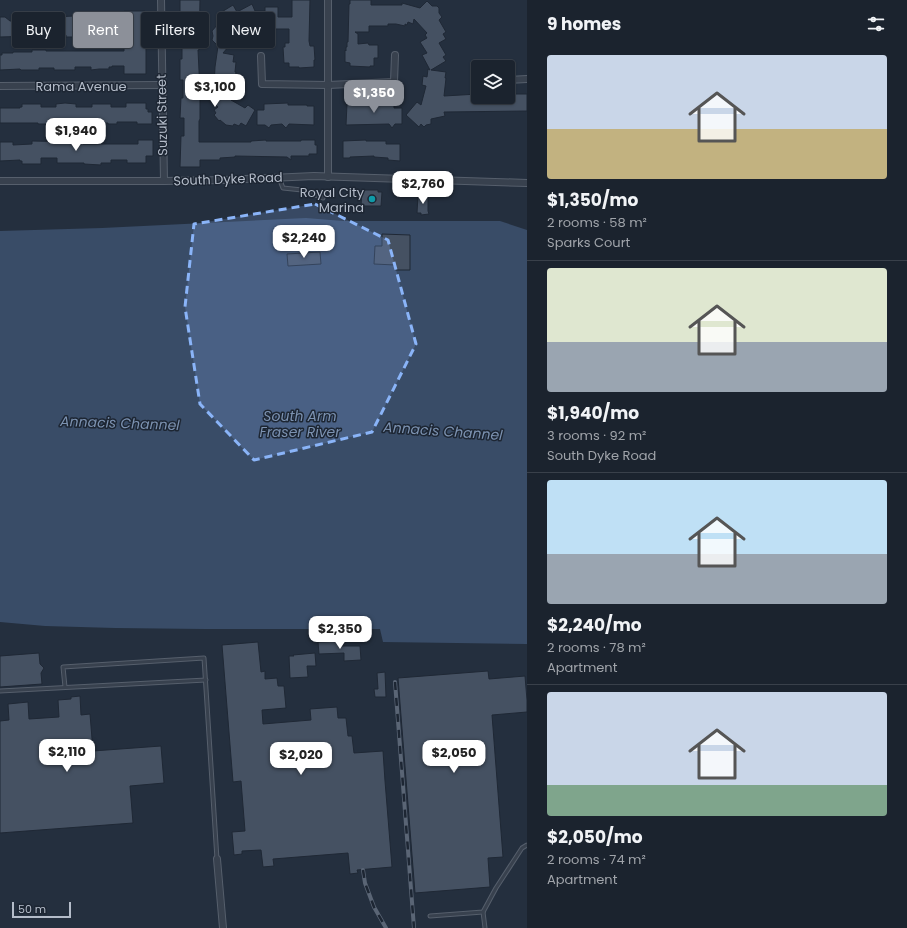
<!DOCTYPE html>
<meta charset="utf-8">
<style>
body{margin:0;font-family:Poppins,sans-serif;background:#242b36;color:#f1f3f6;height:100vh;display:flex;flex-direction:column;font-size:15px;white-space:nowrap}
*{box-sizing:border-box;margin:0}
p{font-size:13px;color:#a0a4aa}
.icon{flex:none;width:22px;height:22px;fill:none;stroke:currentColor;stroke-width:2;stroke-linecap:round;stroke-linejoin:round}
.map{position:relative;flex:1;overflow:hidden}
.side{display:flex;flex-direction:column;background:#1b232e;width:380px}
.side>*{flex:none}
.banner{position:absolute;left:12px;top:12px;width:380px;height:36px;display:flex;gap:8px}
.tools{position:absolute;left:471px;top:60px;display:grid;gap:8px}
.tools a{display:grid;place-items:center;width:44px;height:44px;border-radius:4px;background:#1b232e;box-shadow:0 1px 3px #0004,0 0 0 1px #39404a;font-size:20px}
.scale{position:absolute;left:12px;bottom:10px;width:59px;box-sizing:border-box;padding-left:4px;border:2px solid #b4bcc9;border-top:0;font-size:11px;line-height:14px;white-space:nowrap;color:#b4bcc9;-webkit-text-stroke:3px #1d2633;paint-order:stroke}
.price{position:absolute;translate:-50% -34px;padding:0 9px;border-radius:8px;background:#fff;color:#222;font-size:13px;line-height:26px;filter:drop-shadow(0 1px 2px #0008)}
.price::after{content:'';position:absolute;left:50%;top:24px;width:12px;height:9px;margin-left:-6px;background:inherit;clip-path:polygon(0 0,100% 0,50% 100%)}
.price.active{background:#8c9099;color:#fff}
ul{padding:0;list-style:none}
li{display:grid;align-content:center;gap:8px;height:212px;padding:0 20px}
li+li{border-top:1px solid #39404a}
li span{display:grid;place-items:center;height:124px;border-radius:4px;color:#555}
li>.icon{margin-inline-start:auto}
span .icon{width:72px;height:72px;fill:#fffc;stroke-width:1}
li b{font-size:17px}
h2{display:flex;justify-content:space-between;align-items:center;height:48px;padding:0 20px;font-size:17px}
.chip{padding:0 14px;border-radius:4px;background:#1b232e;box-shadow:0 1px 3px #0004,0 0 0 1px #39404a;font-size:14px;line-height:36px}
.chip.active{background:#8c9099;color:#fff}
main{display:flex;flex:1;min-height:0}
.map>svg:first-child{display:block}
</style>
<main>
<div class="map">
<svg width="527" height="928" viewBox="0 0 527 928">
<rect width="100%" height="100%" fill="#242f3e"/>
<polygon fill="#394c67" points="306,218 343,221 500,221 527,230 527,644 383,642 380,629 204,629 115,628 45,626 0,622 0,231 102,228"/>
<g fill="#455162" stroke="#1f2835">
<polygon points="180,0 200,0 199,50 198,50 200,91 200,119 199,121 199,142 251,142 251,141 266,140 266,141 301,141 301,140 315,140 315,145 317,145 317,154 309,154 309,156 291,156 291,160 287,157 235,156 235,157 220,158 220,160 200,160 200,167 180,167 181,136 184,136 184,118 180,118 181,98 183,98 183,80 180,80 180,59 182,59 182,42 180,42"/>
<polygon points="292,0 310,0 309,41 310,46 314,46 315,60 314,60 314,67 299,68 299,67 289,67 289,63 284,63 283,47 285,47 285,43 289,43 289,29 270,29 270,28 267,28 267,19 248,29 246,26 231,34 236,38 223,53 234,55 233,62 236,62 235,72 236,72 235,82 220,80 235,97 231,100 245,108 248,105 255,110 246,126 241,123 239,126 234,124 233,126 226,125 220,120 219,121 214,115 216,113 214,110 218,107 213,102 228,89 214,88 215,67 218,46 212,40 213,36 212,31 223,18 220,13 233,5 237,12 252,4 255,11 265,11 265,7 278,7 278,17 292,17"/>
<polygon points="350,0 371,0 371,5 402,5 402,3 420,8 427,1 432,6 437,6 439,8 439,13 442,17 439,20 446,32 443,34 446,39 439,43 446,55 443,57 446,61 431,70 446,72 445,78 446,78 444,96 478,94 478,97 512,97 512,96 514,96 514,94 527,94 527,111 444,112 445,116 431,119 431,124 426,125 424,127 421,124 419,127 406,115 417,102 421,105 426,86 422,85 423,76 427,77 428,69 430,70 422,55 427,53 420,42 427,38 425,35 427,33 414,19 413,24 408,22 407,25 405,24 405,26 396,24 388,24 388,26 369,26 369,32 355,32 358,34 358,44 368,43 369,45 378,45 378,58 374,58 374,66 370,66 370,67 350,66 350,63 345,62 345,50 346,51 346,47 347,47 347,42 348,42 349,4 350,4"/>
<polygon points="124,11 145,11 146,25 146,74 124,74 124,66 112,66 112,67 109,67 109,69 99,69 91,70 91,67 75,67 75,70 54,70 54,68 39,68 39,70 21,70 20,69 0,70 0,55 2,55 2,53 13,53 13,52 32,52 32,50 46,50 46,51 124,51 124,37 107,37 107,36 89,36 81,30 81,37 66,37 66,35 0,37 0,17 5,17 10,21 20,21 20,16 39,16 39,19 55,18 55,17 74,16 74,19 90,19 90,16 109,16 109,19 111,19 111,20 124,20"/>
<polygon points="384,102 394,102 394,108 402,108 402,124 395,124 392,128 389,124 346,125 347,104 362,103 362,105 384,104"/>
<polygon points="65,103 76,104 76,107 92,107 92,104 111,104 111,107 126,107 126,103 146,103 146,109 148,109 148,112 152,112 152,124 137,124 137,122 117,122 117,124 108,124 108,123 95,123 95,124 50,125 50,124 38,124 38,123 0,123 0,108 20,108 20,107 22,107 22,104 41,104 41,107 56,107 56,104"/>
<polygon points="288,103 288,105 307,105 307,106 314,106 314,125 289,124 286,128 282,124 271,125 269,128 265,125 257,125 257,110 264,110 264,104"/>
<polygon points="138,140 153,140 153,156 146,156 146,163 127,163 127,160 111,160 111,163 101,163 101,165 84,164 84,163 57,163 57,158 41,158 41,164 22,164 22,161 20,161 20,160 0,161 0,142 13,142 13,145 32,144 32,141 83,142 83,144 138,144"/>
<polygon points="366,140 366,141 386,141 386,144 400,144 400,161 388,160 388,158 374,157 374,156 350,157 350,158 343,158 343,141"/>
<polygon points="362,190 378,190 378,192 382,192 381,206 361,206"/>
<polygon points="418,195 428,195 428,211 429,214 421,215 421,213 417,213"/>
<polygon points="382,234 410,235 410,270 395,270 395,265 374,264 375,246 382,246"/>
<polygon points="320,252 321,264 288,266 287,254"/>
<polygon points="342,641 342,646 360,646 361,660 344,661 344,653 319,654 318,642"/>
<polygon points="258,642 261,672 265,671 265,679 277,678 278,686 284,686 286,708 262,710 263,724 311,720 310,709 337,707 338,718 346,718 348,736 352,736 354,753 383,751 385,781 392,867 357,870 358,873 350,874 348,853 273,859 274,866 263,867 261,850 242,851 242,854 234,855 232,832 245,831 241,781 233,782 222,645"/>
<polygon points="39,653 40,664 44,668 41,673 42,684 0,687 0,656"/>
<polygon points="315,653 316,666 307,666 308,677 290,678 289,656 294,656 293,655"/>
<polygon points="488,671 489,679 525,676 527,700 527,712 492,715 503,857 488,858 490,887 415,893 398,678"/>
<polygon points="385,672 386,697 375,697 374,689 378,689 377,673"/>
<polygon points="80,696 81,715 90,714 93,751 161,746 164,783 130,786 133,823 0,833 0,721 9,720 8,704 28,702 29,719 59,717 58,700 71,699 71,697"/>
</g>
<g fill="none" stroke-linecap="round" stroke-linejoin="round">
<g stroke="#565f6c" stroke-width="5">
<g id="lane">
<polyline points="279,178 283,188 302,190 323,198"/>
<polyline points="65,687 63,667 204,658 217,859"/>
<polyline points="0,691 206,680"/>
<polyline points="483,912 485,928"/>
<polyline points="430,916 483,912 496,888 522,848 527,845"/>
</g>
</g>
<g stroke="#565f6c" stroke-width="8">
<g id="street">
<polyline points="161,0 164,181"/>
<polyline points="328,0 328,177"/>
<polyline points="261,56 262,84 328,85 394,82 395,55"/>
<polyline points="508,80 527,79"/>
<polyline points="0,86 162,85"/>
<polyline points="0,181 164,181 224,180 314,176 527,183"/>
<polyline points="217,859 223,928"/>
</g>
</g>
<use href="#lane" stroke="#38414e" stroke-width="3"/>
<use href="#street" stroke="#38414e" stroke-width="6"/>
<g stroke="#5a6575" stroke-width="4">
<g id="rail">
<polyline points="395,682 414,928"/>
<polyline points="363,870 365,883 374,907 386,928"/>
</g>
</g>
<use href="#rail" stroke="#1d2633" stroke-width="2.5" stroke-dasharray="8" stroke-linecap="butt"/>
</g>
<path fill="#8ab4f8" fill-opacity="0.2" stroke="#8ab4f8" stroke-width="3" stroke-dasharray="8 5" stroke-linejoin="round" d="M315 204 388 240 416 344 372 432 254 460 200 404 185 307 194 224Z"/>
<circle fill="#0f9aa8" stroke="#1d2633" stroke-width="1.5" cx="372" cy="199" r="4"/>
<g text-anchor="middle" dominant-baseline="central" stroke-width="3" stroke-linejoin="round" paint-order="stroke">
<g font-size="13" fill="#b4bcc9" stroke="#1d2633">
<text x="81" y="86">Rama Avenue</text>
<text transform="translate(162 115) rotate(-91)">Suzuki Street</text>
<text transform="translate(228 179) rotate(-2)">South Dyke Road</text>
</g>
<g font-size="13" fill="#b4bcc9" stroke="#1d2633" text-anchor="end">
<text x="364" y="192">Royal City<tspan x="364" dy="15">Marina</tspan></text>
</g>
<g font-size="14" font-style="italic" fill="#7c92b1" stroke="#1d2633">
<text x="300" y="416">South Arm<tspan x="300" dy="16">Fraser River</tspan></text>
<text transform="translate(120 423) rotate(2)">Annacis Channel</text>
<text transform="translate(443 431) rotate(4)">Annacis Channel</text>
</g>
</g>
</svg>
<div class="tools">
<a><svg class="icon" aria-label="layers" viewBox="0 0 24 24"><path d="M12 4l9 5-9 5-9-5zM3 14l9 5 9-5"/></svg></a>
</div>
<div class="scale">50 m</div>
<b class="price" style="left:215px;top:108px">$3,100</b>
<b class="price active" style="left:374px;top:114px">$1,350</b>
<b class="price" style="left:76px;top:152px">$1,940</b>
<b class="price" style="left:423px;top:205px">$2,760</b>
<b class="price" style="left:304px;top:259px">$2,240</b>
<b class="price" style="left:340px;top:650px">$2,350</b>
<b class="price" style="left:67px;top:773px">$2,110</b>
<b class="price" style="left:454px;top:774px">$2,050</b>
<b class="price" style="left:301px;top:776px">$2,020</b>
<div class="banner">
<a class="chip">Buy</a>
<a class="chip active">Rent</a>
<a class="chip">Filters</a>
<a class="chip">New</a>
</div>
</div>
<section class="side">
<h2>9 homes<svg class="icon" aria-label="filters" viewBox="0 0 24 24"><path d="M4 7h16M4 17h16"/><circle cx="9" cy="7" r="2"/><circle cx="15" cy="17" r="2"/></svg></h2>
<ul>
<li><span style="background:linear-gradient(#c9d6e8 60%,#c2b280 0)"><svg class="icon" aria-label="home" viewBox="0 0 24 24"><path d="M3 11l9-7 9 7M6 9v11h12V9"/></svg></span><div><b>$1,350/mo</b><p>2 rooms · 58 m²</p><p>Sparks Court</p></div></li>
<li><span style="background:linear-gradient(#dfe7d0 60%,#9aa5b1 0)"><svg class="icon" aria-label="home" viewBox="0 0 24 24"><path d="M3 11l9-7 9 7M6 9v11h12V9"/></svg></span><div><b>$1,940/mo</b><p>3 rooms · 92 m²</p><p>South Dyke Road</p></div></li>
<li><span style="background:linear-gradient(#bfe0f5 60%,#9aa5b1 0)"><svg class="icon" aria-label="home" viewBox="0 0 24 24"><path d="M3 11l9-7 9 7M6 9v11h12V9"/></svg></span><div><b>$2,240/mo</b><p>2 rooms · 78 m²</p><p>Apartment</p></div></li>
<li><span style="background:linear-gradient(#c9d6e8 75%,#7fa58c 0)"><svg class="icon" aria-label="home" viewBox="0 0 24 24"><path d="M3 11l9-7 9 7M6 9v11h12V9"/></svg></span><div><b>$2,050/mo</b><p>2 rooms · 74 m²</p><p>Apartment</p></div></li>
</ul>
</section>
</main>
